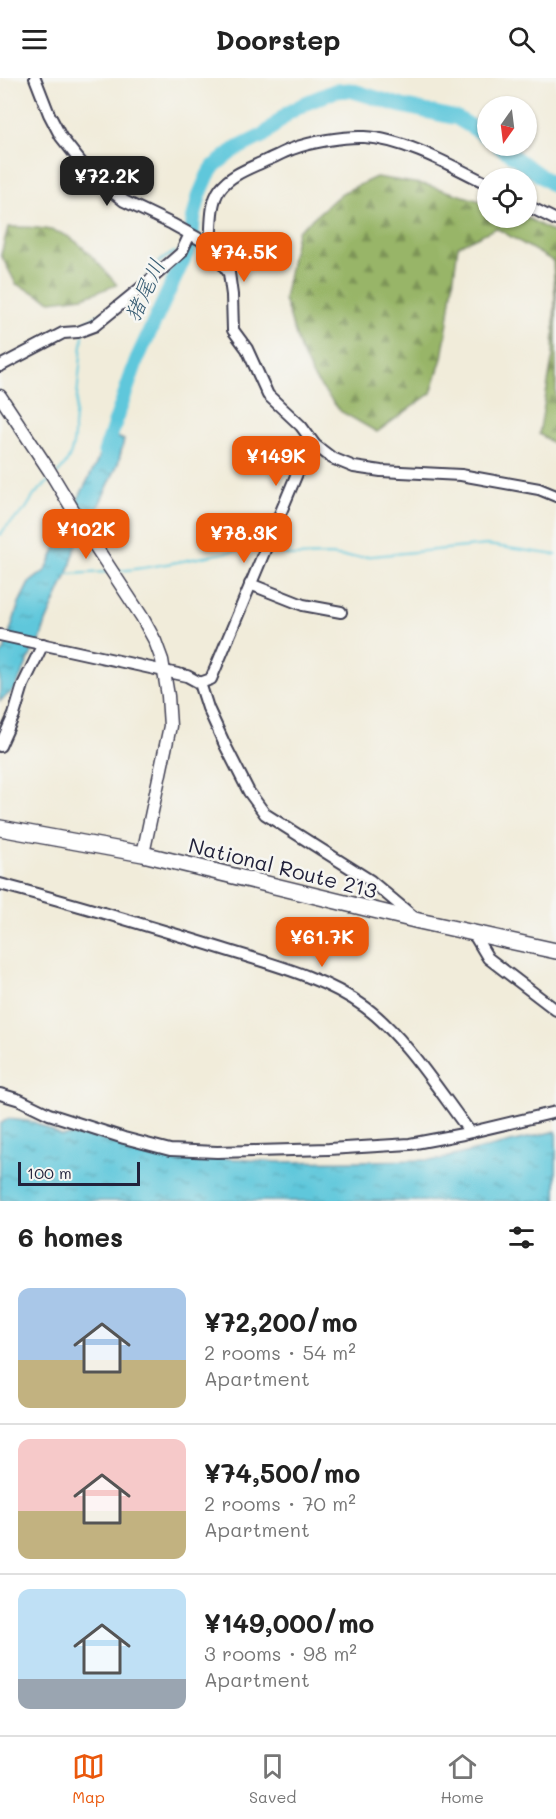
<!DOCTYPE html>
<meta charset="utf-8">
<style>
body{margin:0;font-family:Mali,"Klee One",sans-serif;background:#f6f6f6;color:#222;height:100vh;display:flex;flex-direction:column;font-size:22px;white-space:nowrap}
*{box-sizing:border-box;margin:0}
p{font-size:20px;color:#767676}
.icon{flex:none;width:33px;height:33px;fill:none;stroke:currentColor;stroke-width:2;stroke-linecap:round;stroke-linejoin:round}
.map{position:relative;height:1123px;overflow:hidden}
.panel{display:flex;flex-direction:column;background:#fff;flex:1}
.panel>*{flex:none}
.needle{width:39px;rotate:194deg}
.fabs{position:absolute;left:477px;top:18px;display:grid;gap:12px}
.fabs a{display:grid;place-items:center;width:60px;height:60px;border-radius:50%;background:#fff;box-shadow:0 2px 4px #0004;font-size:30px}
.scale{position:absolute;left:18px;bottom:15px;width:122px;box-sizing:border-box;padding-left:6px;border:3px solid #22223b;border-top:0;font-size:16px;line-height:21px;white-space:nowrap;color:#22223b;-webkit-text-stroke:4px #f6f6f2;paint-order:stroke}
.price{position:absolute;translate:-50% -51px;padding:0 14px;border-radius:12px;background:#ea580c;color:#fff;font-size:20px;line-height:39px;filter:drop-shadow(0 2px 3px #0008)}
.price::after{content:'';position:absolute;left:50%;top:36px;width:18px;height:14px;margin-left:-9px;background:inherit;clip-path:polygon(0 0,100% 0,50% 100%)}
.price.selected{background:#222;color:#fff}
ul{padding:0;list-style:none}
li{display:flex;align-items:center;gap:18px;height:150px;padding:0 18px}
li+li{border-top:2px solid #e0e0e0}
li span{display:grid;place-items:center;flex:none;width:168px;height:120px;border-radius:12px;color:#555}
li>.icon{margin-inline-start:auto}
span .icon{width:72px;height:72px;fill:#fffc;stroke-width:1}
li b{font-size:26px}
h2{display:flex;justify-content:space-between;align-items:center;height:72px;padding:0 18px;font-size:26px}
header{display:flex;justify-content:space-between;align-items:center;height:78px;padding:0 18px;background:#fff;font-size:27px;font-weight:700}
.dock{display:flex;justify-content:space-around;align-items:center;height:84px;border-top:2px solid #e0e0e0;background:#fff;font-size:16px;color:#767676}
.dock a{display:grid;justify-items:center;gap:3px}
.dock .selected{color:#ea580c}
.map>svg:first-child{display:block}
</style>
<header><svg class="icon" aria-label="menu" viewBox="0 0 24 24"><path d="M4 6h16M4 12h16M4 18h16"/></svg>Doorstep<svg class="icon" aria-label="search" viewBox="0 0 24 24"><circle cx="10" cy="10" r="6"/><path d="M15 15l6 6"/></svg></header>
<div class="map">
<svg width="556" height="1123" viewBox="0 0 556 1123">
<defs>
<pattern id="forest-firs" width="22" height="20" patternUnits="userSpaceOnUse" patternTransform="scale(1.5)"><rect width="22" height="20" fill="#98b567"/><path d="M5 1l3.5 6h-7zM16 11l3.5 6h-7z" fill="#7c9356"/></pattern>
<pattern id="water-ripples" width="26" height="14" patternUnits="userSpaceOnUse" patternTransform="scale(1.5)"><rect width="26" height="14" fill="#5fc7db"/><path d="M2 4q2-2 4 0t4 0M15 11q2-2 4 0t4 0" fill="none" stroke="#4ea1b3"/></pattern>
</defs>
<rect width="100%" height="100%" fill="#f6f6f2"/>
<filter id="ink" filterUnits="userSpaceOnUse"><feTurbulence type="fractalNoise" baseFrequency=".0167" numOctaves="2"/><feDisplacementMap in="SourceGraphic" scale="12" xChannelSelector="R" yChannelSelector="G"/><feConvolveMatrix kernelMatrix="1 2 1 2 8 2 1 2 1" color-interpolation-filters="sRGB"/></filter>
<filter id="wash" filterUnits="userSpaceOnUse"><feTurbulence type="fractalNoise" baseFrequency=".008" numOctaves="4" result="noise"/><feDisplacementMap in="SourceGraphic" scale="24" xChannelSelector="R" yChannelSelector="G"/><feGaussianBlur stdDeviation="1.35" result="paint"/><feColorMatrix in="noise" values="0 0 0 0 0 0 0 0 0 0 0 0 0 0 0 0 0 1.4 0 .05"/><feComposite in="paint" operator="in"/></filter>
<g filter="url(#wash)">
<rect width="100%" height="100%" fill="#f1ecda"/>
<g fill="url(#forest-firs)" stroke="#5d6c51" stroke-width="1.5">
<polygon points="376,99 427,107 487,125 488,140 526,139 556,156 556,367 539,356 553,277 555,219 553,183 496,150 458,168 448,244 442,280 431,315 377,354 340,333 314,300 300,271 284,221 297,154 342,115"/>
<path d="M8 149C27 149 48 149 65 157 82 164 105 193 117 207L83 219 51 223 16 206 1 177Z"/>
</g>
<g fill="url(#water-ripples)" stroke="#40748b" stroke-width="1.5">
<polygon points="107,355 124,362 118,386 93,440 76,468 69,492 46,544 38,569 33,572 15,611 0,623 0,578 4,573 19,525 29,505 46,492 78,421 96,386"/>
<polygon points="8,1041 34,1044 61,1058 85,1057 150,1075 278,1084 437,1082 556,1053 556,1123 0,1123 0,1046"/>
</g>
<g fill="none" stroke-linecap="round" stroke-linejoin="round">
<g stroke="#5fc7db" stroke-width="2">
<path d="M146 199C153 187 162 181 175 174"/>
<polyline points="82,248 82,246 101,236"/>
<path d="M57 396C71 383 75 367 74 349L83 257"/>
<polyline points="0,457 6,449 25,432 35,416 51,401"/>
<polyline points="270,472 291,478 331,477 345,479 362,479 487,467 556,477"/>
<path d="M116 493C165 489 213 475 262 469"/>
<polyline points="66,496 108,494"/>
</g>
<g stroke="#5fc7db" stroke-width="15">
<polyline points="499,68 556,109"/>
<polyline points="105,374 137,281 192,163 193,143 199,118 208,97 214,88 234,72 264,57 288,35 306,25 335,13 350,12 402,28 457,40 488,59"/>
</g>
</g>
</g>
<g filter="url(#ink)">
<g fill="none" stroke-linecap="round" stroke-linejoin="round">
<g stroke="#414053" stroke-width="14">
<g id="minor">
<polyline points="35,0 49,36 61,59 91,97 124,123 172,146 201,162 211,170 229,195 232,217 233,252 247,271 268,317 301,348 315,367 332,380 354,389 381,393 461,397 539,411 556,418"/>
<polyline points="526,127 556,142"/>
<path d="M210 169C212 151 209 126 220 111 231 96 251 90 267 82 275 79 283 74 292 71 310 64 345 58 364 59 405 61 452 88 488 106"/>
<polyline points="0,288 63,255 78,254 94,248 142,209 181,175 190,156"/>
<polyline points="250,506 303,527 341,534"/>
<polyline points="0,557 187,598 200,605 208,630 225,667 249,714 265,736 371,803 415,840"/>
<polyline points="200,605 211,601 311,362"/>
<polyline points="0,668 14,637 23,607 43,566"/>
<path d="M0 806C75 826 149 848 223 871 271 886 324 899 365 929 404 957 441 1016 470 1054"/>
<polyline points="473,855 488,880 556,932"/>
<polyline points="0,1016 20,1022 49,1036 124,1060 170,1072 217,1074 329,1071 410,1066 463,1056 556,1034"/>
</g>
</g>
<g stroke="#414053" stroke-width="15">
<polyline id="major" points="0,318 49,392 90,460 142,539 155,563 162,582 168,618 170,648 143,776"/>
</g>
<g stroke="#414053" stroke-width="18">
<polyline id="highway" points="0,750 143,776 419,843 556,873"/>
</g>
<use href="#minor" stroke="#fff" stroke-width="10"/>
<use href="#major" stroke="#fff" stroke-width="12"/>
<use href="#highway" stroke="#fff" stroke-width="15"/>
</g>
</g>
<g text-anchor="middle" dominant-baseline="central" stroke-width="5" stroke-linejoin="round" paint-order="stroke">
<g font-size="21" fill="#22223b" stroke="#f6f6f2">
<text transform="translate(283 789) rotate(14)">National Route 213</text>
</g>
<g font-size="22" font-style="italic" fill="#375c73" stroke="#f6f6f2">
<text transform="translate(144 212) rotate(-65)">猪尾川</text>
</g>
</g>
</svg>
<div class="fabs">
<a><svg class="needle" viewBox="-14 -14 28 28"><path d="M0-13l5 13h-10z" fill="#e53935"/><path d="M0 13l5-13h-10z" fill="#767676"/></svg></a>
<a><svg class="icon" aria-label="locate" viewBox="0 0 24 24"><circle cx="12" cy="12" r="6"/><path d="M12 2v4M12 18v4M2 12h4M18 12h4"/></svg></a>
</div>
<div class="scale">100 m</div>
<b class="price selected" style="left:107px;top:129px">¥72.2K</b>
<b class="price" style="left:244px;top:205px">¥74.5K</b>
<b class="price" style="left:276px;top:409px">¥149K</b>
<b class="price" style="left:86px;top:482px">¥102K</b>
<b class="price" style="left:244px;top:486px">¥78.3K</b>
<b class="price" style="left:322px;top:890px">¥61.7K</b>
</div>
<section class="panel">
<h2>6 homes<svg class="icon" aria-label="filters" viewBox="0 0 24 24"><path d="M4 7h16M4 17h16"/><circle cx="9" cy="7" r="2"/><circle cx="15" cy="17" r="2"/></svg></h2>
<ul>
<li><span style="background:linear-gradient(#a9c7e8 60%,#c2b280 0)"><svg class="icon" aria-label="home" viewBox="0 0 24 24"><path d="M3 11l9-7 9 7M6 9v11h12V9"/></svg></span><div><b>¥72,200/mo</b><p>2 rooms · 54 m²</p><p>Apartment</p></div></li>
<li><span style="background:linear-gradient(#f6c9c9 60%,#c2b280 0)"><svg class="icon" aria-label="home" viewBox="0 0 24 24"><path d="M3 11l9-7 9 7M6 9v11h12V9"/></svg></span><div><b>¥74,500/mo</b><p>2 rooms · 70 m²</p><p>Apartment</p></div></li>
<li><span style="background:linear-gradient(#bfe0f5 75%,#9aa5b1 0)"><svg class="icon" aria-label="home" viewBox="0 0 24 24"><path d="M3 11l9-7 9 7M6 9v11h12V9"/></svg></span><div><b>¥149,000/mo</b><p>3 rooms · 98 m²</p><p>Apartment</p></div></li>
</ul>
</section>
<nav class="dock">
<a class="selected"><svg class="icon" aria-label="map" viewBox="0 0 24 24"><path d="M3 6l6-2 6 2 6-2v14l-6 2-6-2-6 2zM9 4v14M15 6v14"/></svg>Map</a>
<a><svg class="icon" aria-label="saved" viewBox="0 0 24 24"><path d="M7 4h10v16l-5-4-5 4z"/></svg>Saved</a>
<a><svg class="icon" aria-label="home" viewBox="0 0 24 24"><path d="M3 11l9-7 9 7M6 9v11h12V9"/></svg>Home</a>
</nav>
